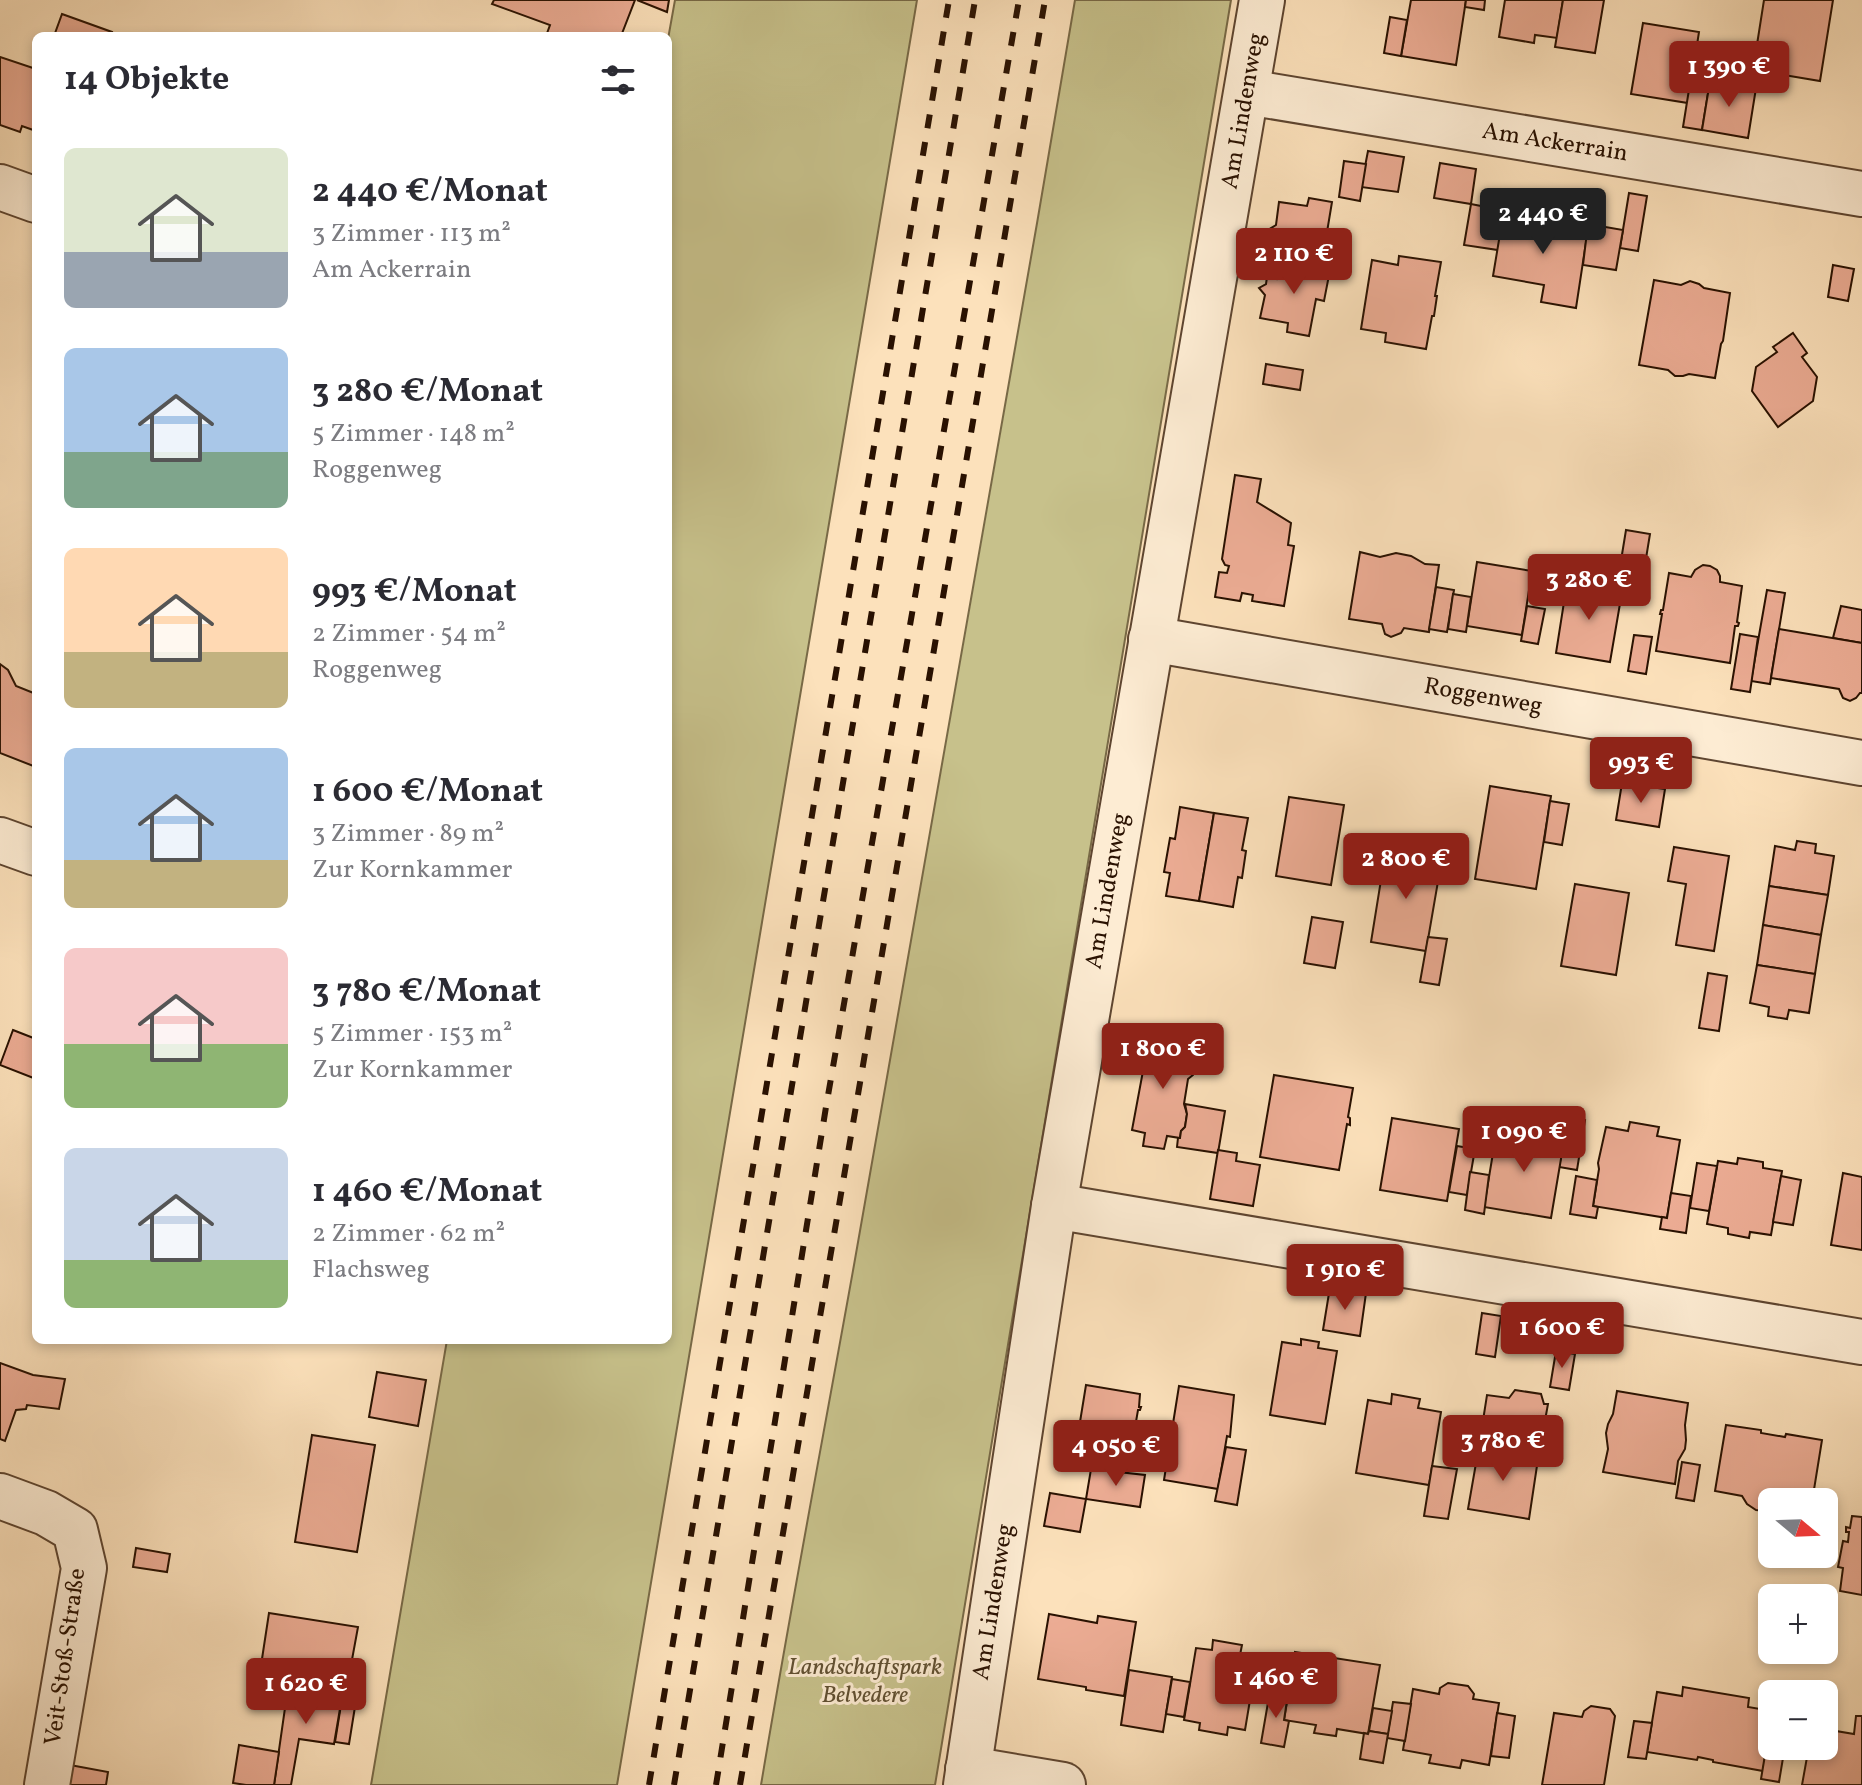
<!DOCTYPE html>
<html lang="de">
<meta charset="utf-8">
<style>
body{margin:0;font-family:Vollkorn,serif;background:#f2f2f3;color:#2b2b33;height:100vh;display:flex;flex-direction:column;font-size:30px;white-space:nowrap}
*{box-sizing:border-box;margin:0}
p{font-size:26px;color:#7c7c81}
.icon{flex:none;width:44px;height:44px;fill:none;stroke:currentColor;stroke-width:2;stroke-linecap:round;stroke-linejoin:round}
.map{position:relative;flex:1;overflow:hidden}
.panel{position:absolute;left:32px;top:32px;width:640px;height:1312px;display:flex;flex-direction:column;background:#fff;border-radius:12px;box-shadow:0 4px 12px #0003}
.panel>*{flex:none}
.needle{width:52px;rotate:109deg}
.tools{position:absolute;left:1758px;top:1488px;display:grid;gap:16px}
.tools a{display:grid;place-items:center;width:80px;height:80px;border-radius:12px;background:#fff;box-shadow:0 4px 12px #0003;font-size:40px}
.price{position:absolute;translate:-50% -68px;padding:0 18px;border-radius:8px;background:#8f2418;color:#fff;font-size:26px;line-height:52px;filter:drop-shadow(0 2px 4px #0008)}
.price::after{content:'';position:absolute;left:50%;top:48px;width:24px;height:18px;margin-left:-12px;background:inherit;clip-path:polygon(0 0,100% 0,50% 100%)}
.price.current{background:#222;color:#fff}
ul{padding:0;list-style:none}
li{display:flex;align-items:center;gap:24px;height:200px;padding:0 32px}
li span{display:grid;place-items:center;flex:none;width:224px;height:160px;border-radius:12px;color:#555}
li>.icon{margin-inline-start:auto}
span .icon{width:96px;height:96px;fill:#fffc;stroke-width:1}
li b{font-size:34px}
h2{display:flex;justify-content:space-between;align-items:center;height:96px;padding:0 32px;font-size:34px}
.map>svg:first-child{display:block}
</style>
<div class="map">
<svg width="1862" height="1785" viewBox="0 0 1862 1785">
<rect width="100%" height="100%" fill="#fce1bb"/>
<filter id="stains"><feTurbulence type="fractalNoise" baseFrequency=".0025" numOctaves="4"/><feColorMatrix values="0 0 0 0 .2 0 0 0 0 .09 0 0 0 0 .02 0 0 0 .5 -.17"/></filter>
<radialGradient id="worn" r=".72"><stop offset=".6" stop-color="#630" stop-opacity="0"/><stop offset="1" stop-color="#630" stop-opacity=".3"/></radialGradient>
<g fill="#c7c18b" stroke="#786946" stroke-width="2">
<polygon points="675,0 917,0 617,1785 371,1785 447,1340 668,1340 668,39"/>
<path d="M1075 0H1231L935 1785H761C790 1611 823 1438 854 1265 928 843 1004 422 1075 0Z"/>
</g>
<g fill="#ecac94" stroke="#291101" stroke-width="2">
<polygon points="494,0 635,0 621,36 546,36 550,25 492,4"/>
<polygon points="637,0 669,0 667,12"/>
<polygon points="1411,0 1466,0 1456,65 1401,56"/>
<polygon points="1466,0 1485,0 1484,10 1465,7"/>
<polygon points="1505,0 1563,0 1557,38 1535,35 1534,43 1499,37"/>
<polygon points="1563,0 1604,0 1595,53 1555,47"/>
<polygon points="1764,0 1833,0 1820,81 1753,70"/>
<polygon points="62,14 112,32 111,36 54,36"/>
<polygon points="1390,17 1407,20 1401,56 1384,53"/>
<polygon points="1643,23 1699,32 1688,103 1631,94"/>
<polygon points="0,57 36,69 36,131 22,126 20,132 0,125"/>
<polygon points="1691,77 1710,81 1702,130 1683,127"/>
<polygon points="1710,81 1756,88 1748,138 1702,130"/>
<polygon points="1368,151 1404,157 1398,192 1361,187"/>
<polygon points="1344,161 1366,164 1360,201 1339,197"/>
<polygon points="1440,163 1476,169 1471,204 1434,198"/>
<polygon points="1629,193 1647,196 1638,251 1620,248"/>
<polygon points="1309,198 1332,202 1326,238 1335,240 1330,270 1280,262 1281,254 1277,250 1281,247 1281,244 1273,243 1274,236 1268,230 1276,225 1279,202 1307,206"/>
<polygon points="1471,204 1506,211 1505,216 1503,216 1498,250 1464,245"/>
<polygon points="1536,211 1559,215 1557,225 1588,229 1576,308 1541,302 1544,285 1493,276 1503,216 1535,221"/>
<polygon points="1588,224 1623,230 1616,270 1583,265"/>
<polygon points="1399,256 1441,262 1435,296 1437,296 1434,316 1432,316 1426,349 1385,342 1386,333 1361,329 1372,260 1398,265"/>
<polygon points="1280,262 1330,270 1324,301 1316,299 1309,336 1287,332 1288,323 1260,318 1265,295 1259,288 1266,284 1267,277 1276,279 1274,272 1279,269"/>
<polygon points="1833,265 1854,269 1848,301 1828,297"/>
<polygon points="1654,280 1681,285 1690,281 1699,284 1704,288 1730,293 1723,341 1721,344 1715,378 1689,374 1683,376 1675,376 1668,370 1639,365"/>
<polygon points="1793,333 1807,353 1802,357 1817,377 1813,401 1778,427 1752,391 1756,367 1777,352 1773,347"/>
<polygon points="1266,364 1303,370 1300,390 1263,384"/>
<polygon points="1235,475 1261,479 1257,502 1291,523 1288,545 1294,546 1284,606 1252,601 1253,595 1242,593 1240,601 1215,597 1219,572 1227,573 1229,566 1225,565 1222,559"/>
<polygon points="1626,530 1650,534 1641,589 1617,585"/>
<polygon points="1360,552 1380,557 1396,553 1411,556 1425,564 1439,565 1429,632 1404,628 1401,633 1391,637 1385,634 1382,624 1349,619"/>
<polygon points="1477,562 1532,571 1522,635 1467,626"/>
<polygon points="1703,565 1710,566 1717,570 1720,576 1720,582 1742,586 1737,622 1739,623 1738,626 1735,626 1730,663 1656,651 1662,614 1660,614 1661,610 1663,610 1669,573 1691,577 1695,570"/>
<polygon points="1567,583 1622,592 1610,662 1556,653"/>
<polygon points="1436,587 1454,590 1447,632 1429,629"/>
<polygon points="1767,590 1785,593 1770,684 1751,681"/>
<polygon points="1453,594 1471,597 1466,632 1448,629"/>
<polygon points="1527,606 1545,609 1538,644 1521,641"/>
<polygon points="1841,606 1862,610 1862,643 1833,638"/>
<polygon points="1779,629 1862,643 1862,693 1860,693 1856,698 1850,701 1843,698 1839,689 1771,678"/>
<polygon points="1740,634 1758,637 1750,692 1731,689"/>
<polygon points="1634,635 1652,637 1646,674 1628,671"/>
<polygon points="0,664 8,670 16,686 36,694 36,767 0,753"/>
<polygon points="1622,783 1665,789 1659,827 1616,820"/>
<polygon points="1490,786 1551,796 1536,889 1475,879"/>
<polygon points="1289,797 1344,805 1331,885 1276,876"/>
<polygon points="1550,801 1569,804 1562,845 1544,842"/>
<polygon points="1180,807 1214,813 1199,901 1166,896 1170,873 1164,872 1170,838 1175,839"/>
<polygon points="1214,813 1248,818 1242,850 1246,851 1242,878 1238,877 1233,907 1199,901"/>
<polygon points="1797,841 1816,844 1815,853 1834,856 1828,895 1769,886 1775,846 1795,850"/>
<polygon points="1674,847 1729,856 1714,951 1676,945 1686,884 1668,881"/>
<polygon points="1395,850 1433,856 1432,863 1441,864 1426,951 1371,942 1385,855 1393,856"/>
<polygon points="1575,884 1629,893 1616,975 1561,966"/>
<polygon points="1769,886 1828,895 1821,935 1763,925"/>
<polygon points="1312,917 1343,922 1335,968 1304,963"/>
<polygon points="1763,925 1821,935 1815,974 1757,965"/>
<polygon points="1428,937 1447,939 1439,985 1420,982"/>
<polygon points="1757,965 1815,974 1809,1013 1789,1010 1787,1019 1768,1016 1769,1007 1750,1003"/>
<polygon points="1708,973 1727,976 1719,1031 1699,1028"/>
<polygon points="13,1030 36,1039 36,1079 0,1065"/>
<polygon points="1153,1039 1172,1039 1189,1045 1188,1052 1192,1053 1192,1058 1196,1062 1193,1075 1188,1079 1184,1104 1187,1114 1185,1127 1181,1131 1180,1138 1167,1136 1164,1149 1143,1146 1145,1133 1132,1130 1143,1071 1139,1066 1141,1053 1146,1050 1147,1045 1151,1046"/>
<polygon points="1274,1075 1353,1088 1348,1117 1350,1118 1350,1125 1347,1124 1339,1170 1260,1157"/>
<polygon points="1185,1104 1225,1111 1218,1153 1177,1147 1178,1138 1180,1138 1181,1131 1185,1127 1187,1114"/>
<polygon points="1565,1117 1585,1120 1577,1170 1559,1167 1564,1141 1561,1140"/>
<polygon points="1392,1118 1459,1129 1447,1201 1380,1190"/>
<polygon points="1630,1122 1659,1127 1657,1136 1680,1140 1667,1218 1593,1206 1599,1169 1598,1163 1606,1127 1628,1131"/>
<polygon points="1497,1129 1564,1141 1551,1218 1484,1207"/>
<polygon points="1457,1146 1475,1149 1467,1195 1449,1192"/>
<polygon points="1218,1150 1237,1153 1236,1161 1260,1165 1253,1206 1210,1199"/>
<polygon points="1738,1158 1763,1162 1763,1168 1782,1171 1771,1235 1750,1232 1749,1238 1728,1234 1728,1228 1707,1224 1718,1161 1737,1164"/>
<polygon points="1697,1163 1717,1166 1709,1211 1690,1208"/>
<polygon points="1470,1172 1489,1175 1484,1214 1465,1210"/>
<polygon points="1843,1173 1862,1177 1862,1250 1831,1245"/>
<polygon points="1576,1176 1597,1180 1593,1206 1598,1207 1596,1218 1570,1214"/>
<polygon points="1781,1176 1801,1180 1793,1225 1773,1222"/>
<polygon points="1671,1193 1691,1196 1686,1233 1660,1229 1662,1217 1667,1218"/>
<polygon points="1330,1287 1366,1293 1360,1336 1323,1330"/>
<polygon points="1482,1313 1501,1316 1495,1357 1476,1354"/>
<polygon points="1301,1339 1319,1342 1318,1348 1337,1351 1325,1424 1270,1415 1282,1342 1301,1345"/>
<polygon points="1556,1351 1575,1354 1569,1390 1550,1387"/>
<polygon points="0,1363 33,1375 65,1379 59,1409 27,1405 26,1409 16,1410 5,1441 0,1439"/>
<polygon points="377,1372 426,1380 418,1426 369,1417"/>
<polygon points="1086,1385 1140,1394 1139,1407 1141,1407 1140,1410 1138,1410 1127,1474 1073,1465"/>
<polygon points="1179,1386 1234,1395 1230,1437 1227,1436 1218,1489 1164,1480"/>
<polygon points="1515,1390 1541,1394 1544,1404 1548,1404 1538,1459 1504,1454 1504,1450 1479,1446 1487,1395 1509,1398"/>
<polygon points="1617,1391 1688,1403 1685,1425 1686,1440 1685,1449 1678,1461 1675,1484 1603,1472 1608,1449 1606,1433 1608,1424 1613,1414"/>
<polygon points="1392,1394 1420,1399 1418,1408 1441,1412 1429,1485 1356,1473 1368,1400 1391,1404"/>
<polygon points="1726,1425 1761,1430 1761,1433 1785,1437 1786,1434 1822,1440 1812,1502 1772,1502 1772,1510 1766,1511 1756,1510 1747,1504 1742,1496 1715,1491"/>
<polygon points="312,1435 375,1445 357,1552 295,1542"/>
<polygon points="1479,1446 1504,1450 1504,1454 1538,1459 1529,1519 1468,1509"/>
<polygon points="1226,1447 1246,1450 1237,1505 1215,1501"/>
<polygon points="1682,1462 1700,1465 1694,1501 1676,1498"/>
<polygon points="1432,1466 1457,1469 1448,1519 1424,1516"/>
<polygon points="1091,1469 1145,1475 1140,1507 1086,1499"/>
<polygon points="1814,1489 1832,1492 1826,1528 1824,1528 1824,1502 1812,1502"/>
<polygon points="1050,1493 1086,1499 1080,1532 1044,1526"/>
<polygon points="1852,1516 1862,1517 1862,1595 1840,1591 1843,1568 1838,1567 1843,1541 1848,1542 1849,1532 1846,1532 1846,1527 1850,1528"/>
<polygon points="136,1548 170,1554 167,1572 133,1567"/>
<polygon points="269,1613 358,1627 347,1687 344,1686 343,1691 325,1688 324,1693 288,1687 290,1677 260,1672"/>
<polygon points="1049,1614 1097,1623 1098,1616 1136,1622 1124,1696 1086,1690 1086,1687 1038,1679"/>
<polygon points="1213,1640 1242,1645 1240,1655 1257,1658 1245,1730 1228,1727 1227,1735 1199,1730 1200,1723 1184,1720 1196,1648 1212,1650"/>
<polygon points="1295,1652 1380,1665 1368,1734 1337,1729 1336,1736 1314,1733 1316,1725 1284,1720"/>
<polygon points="1129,1670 1172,1677 1163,1732 1121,1725"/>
<polygon points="1172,1679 1190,1682 1184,1717 1166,1714"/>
<polygon points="1448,1683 1468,1686 1474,1694 1473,1699 1499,1703 1489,1765 1462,1760 1460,1768 1429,1763 1431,1755 1403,1750 1413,1689 1439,1694 1440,1688"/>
<polygon points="344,1686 358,1688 349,1744 335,1742"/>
<polygon points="288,1687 324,1693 325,1688 343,1691 334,1744 299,1739 291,1785 274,1785"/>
<polygon points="1683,1687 1749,1698 1748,1707 1772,1711 1763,1771 1713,1762 1713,1760 1698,1757 1697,1760 1647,1752 1657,1692 1682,1696"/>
<polygon points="1270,1691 1288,1694 1284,1720 1289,1721 1284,1747 1261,1743"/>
<polygon points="1393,1702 1411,1704 1405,1741 1387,1738"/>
<polygon points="1591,1706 1610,1709 1615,1716 1604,1785 1542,1785 1554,1713 1582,1717 1584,1711"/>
<polygon points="1373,1708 1392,1711 1388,1734 1369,1731"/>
<polygon points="1497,1713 1515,1716 1509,1758 1491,1756"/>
<polygon points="1856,1716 1862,1716 1862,1785 1802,1785 1809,1746 1824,1746 1824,1729 1854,1734"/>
<polygon points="1634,1721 1652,1723 1646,1759 1628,1757"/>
<polygon points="1369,1731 1388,1734 1383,1763 1360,1759 1364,1733 1368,1734"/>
<polygon points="1767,1743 1772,1743 1772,1746 1785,1746 1779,1782 1761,1779"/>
<polygon points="239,1745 279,1752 274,1785 246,1785 233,1783"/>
<polygon points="70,1765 108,1772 106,1785 67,1785"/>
</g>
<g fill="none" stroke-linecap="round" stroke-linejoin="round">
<g stroke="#5e4530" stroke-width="48">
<g id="street">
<polyline points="1247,92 1862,194"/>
<polyline points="0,187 36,200"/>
<polyline points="1151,639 1862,763"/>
<polyline points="0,840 36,853"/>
<polyline points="1054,1206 1862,1342"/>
<polyline points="0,1496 46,1513 75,1530 84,1568 47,1785"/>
<polyline points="968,1769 1063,1785"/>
<polyline points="966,1785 1054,1206 1262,0"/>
</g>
</g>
<use href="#street" stroke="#fdecd3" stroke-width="44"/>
<g stroke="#291101" stroke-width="6" stroke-dasharray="14 14" stroke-linecap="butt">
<polyline points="649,1785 949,0"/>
<polyline points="674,1785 975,0"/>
<polyline points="716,1785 826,1107 1019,0"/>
<polyline points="740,1785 1045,0"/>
</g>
</g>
<g text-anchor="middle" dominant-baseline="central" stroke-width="6" stroke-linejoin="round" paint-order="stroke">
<g font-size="24" fill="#291101" stroke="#fdecd3">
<text transform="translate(1244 111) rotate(-80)">Am Lindenweg</text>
<text transform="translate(1555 143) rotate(9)">Am Ackerrain</text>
<text transform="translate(1483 697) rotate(10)">Roggenweg</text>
<text transform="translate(1108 891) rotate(-80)">Am Lindenweg</text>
<text transform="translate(994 1602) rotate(-81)">Am Lindenweg</text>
<text transform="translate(66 1657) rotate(-82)">Veit-Stoß-Straße</text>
</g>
<g font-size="24" font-style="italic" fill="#604f31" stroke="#fdecd3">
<text x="865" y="1668">Landschaftspark<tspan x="865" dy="28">Belvedere</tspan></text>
</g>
</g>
<rect width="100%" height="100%" filter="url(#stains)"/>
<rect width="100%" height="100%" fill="url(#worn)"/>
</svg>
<div class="tools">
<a><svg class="needle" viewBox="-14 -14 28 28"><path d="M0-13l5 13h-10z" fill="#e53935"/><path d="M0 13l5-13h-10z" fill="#7c7c81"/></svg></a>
<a>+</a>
<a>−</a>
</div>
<b class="price" style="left:1729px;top:109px">1 390 €</b>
<b class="price current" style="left:1543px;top:256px">2 440 €</b>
<b class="price" style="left:1294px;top:296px">2 110 €</b>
<b class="price" style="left:1589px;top:622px">3 280 €</b>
<b class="price" style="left:1641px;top:805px">993 €</b>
<b class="price" style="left:1406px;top:901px">2 800 €</b>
<b class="price" style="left:1163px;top:1091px">1 800 €</b>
<b class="price" style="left:1524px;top:1174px">1 090 €</b>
<b class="price" style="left:1345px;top:1312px">1 910 €</b>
<b class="price" style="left:1562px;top:1370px">1 600 €</b>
<b class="price" style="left:1503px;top:1483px">3 780 €</b>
<b class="price" style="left:1116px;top:1488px">4 050 €</b>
<b class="price" style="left:1276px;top:1720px">1 460 €</b>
<b class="price" style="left:306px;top:1726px">1 620 €</b>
<section class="panel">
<h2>14 Objekte<svg class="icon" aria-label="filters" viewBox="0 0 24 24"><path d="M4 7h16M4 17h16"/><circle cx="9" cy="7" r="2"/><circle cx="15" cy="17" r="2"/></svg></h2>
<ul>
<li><span style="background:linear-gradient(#dfe7d0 65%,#9aa5b1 0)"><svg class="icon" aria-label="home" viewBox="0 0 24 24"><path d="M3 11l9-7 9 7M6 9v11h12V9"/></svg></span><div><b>2 440 €/Monat</b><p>3 Zimmer · 113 m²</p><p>Am Ackerrain</p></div></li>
<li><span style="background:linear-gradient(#a9c7e8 65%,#7fa58c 0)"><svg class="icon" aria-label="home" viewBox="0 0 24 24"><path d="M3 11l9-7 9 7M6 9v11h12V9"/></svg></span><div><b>3 280 €/Monat</b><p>5 Zimmer · 148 m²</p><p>Roggenweg</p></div></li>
<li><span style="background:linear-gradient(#ffd9b3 65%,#c2b280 0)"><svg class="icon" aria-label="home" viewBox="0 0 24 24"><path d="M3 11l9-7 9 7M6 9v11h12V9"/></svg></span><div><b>993 €/Monat</b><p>2 Zimmer · 54 m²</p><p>Roggenweg</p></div></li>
<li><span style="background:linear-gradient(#a9c7e8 70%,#c2b280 0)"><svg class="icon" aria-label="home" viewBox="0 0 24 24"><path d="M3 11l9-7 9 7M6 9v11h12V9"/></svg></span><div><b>1 600 €/Monat</b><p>3 Zimmer · 89 m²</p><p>Zur Kornkammer</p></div></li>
<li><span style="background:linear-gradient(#f6c9c9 60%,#8fb573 0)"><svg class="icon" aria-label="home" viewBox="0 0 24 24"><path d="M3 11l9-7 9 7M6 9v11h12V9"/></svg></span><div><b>3 780 €/Monat</b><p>5 Zimmer · 153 m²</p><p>Zur Kornkammer</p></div></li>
<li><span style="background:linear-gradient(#c9d6e8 70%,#8fb573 0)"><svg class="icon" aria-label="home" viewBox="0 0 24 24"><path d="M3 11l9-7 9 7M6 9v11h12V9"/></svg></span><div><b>1 460 €/Monat</b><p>2 Zimmer · 62 m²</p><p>Flachsweg</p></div></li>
</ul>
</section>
</div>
